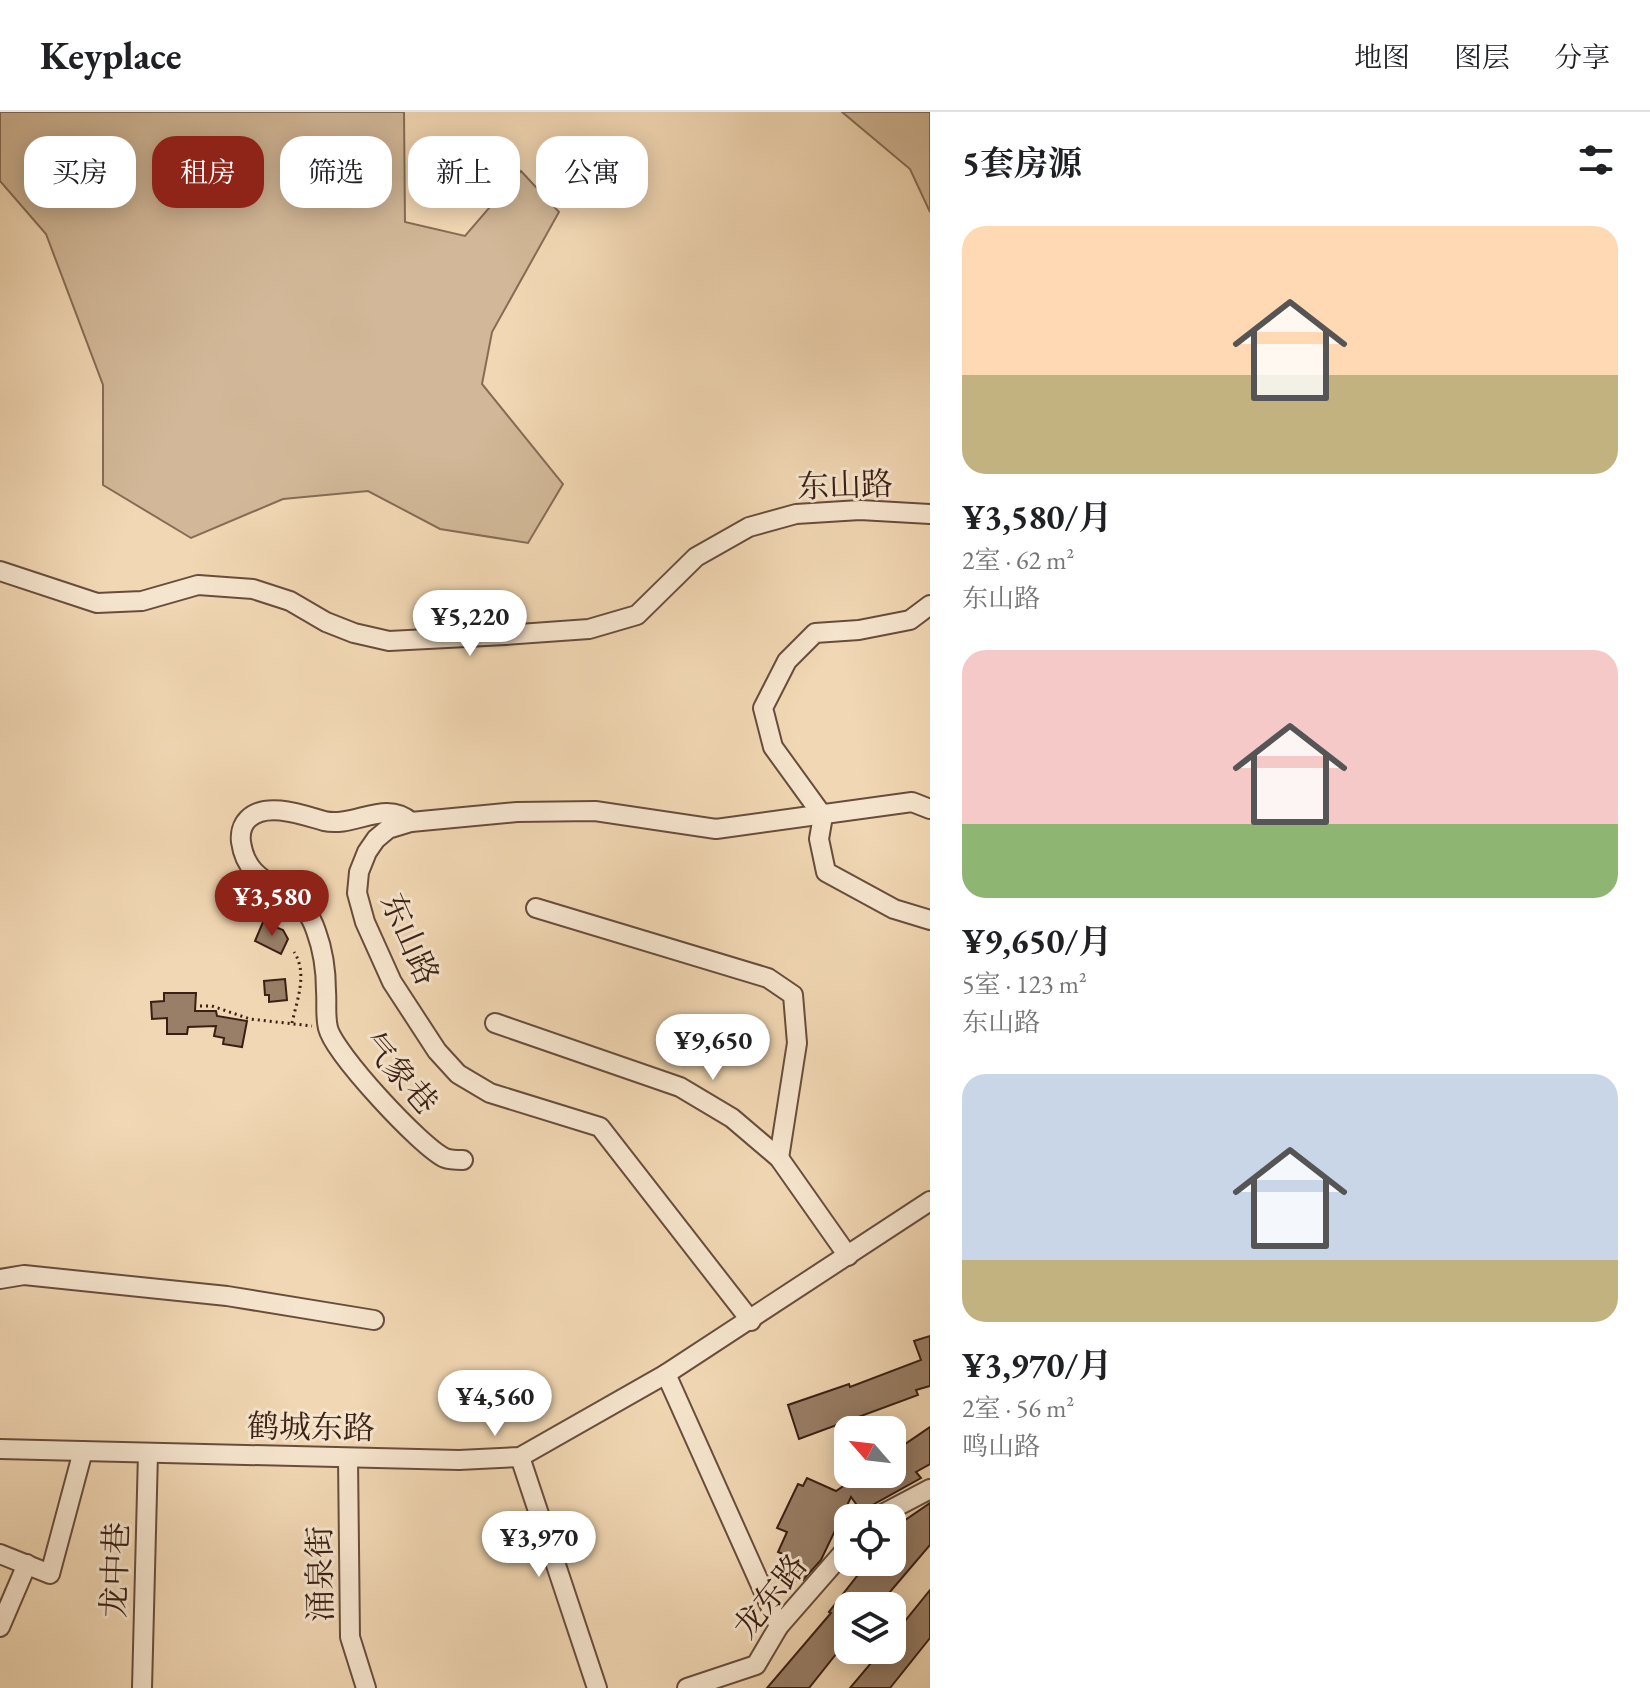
<!DOCTYPE html>
<html lang="zh">
<meta charset="utf-8">
<style>
body{margin:0;font-family:"EB Garamond","Noto Serif SC",serif;background:#f6f6f6;color:#202124;height:100vh;display:flex;flex-direction:column;font-size:30px;white-space:nowrap}
*{box-sizing:border-box;margin:0}
p{font-size:26px;color:#757577}
.icon{flex:none;width:44px;height:44px;fill:none;stroke:currentColor;stroke-width:2;stroke-linecap:round;stroke-linejoin:round}
.map{position:relative;flex:1;overflow:hidden}
.side{display:flex;flex-direction:column;background:#fff;width:720px}
.side>*{flex:none}
.guide{position:absolute;left:24px;top:24px;width:760px;height:72px;display:flex;gap:16px}
.needle{width:52px;rotate:298deg}
.buttons{position:absolute;left:834px;top:1304px;display:grid;gap:16px}
.buttons a{display:grid;place-items:center;width:72px;height:72px;border-radius:16px;background:#fff;box-shadow:0 4px 20px #0003;font-size:40px}
.price{position:absolute;translate:-50% -68px;padding:0 18px;border-radius:28px;background:#fff;color:#222;font-size:26px;line-height:52px;filter:drop-shadow(0 2px 4px #0008)}
.price::after{content:'';position:absolute;left:50%;top:48px;width:24px;height:18px;margin-left:-12px;background:inherit;clip-path:polygon(0 0,100% 0,50% 100%)}
.price.active{background:#8f2418;color:#fff}
ul{padding:0;list-style:none}
li{display:grid;align-content:center;gap:16px;height:424px;padding:0 32px}
li span{display:grid;place-items:center;height:248px;border-radius:24px;color:#555}
li>.icon{margin-inline-start:auto}
span .icon{width:144px;height:144px;fill:#fffc;stroke-width:1}
li b{font-size:34px}
h2{display:flex;justify-content:space-between;align-items:center;height:96px;padding:0 32px;font-size:34px}
.pill{padding:0 28px;border-radius:24px;background:#fff;box-shadow:0 4px 20px #0003;font-size:28px;line-height:72px}
.pill.active{background:#8f2418;color:#fff}
header{display:flex;align-items:center;gap:48px;box-sizing:border-box;height:112px;padding:0 40px;background:#fff;border-bottom:2px solid #e0e0e0}
header strong{font-size:38px}
nav{display:flex;gap:44px;margin-inline-start:auto;font-size:28px}
main{display:flex;flex:1;min-height:0}
.map>svg:first-child{display:block}
</style>
<header>
<strong>Keyplace</strong>
<nav><a>地图</a><a>图层</a><a>分享</a></nav>
</header>
<main>
<div class="map">
<svg width="930" height="1576" viewBox="0 0 930 1576">
<rect width="100%" height="100%" fill="#f1d7b3"/>
<filter id="stains"><feTurbulence type="fractalNoise" baseFrequency=".0025" numOctaves="4"/><feColorMatrix values="0 0 0 0 .2 0 0 0 0 .09 0 0 0 0 .02 0 0 0 .5 -.17"/></filter>
<radialGradient id="worn" r=".72"><stop offset=".6" stop-color="#630" stop-opacity="0"/><stop offset="1" stop-color="#630" stop-opacity=".3"/></radialGradient>
<g fill="#d2b898" stroke="#866c56" stroke-width="2">
<polygon points="0,0 404,0 405,110 465,124 521,59 559,100 492,220 482,272 563,372 528,431 440,417 368,379 283,387 191,426 103,373 103,273 46,122 0,69"/>
<polygon points="842,0 930,0 930,100 910,57"/>
</g>
<g fill="#997f67" stroke="#3a1f14" stroke-width="2">
<polygon points="263,810 283,818 288,827 281,842 255,829"/>
<polygon points="285,867 287,888 269,890 269,883 265,883 264,869"/>
<polygon points="164,881 196,881 195,899 216,899 217,904 247,909 242,935 223,932 224,926 214,924 216,914 188,915 187,922 167,922 167,906 152,907 151,890 164,889"/>
<polygon points="930,1224 930,1274 916,1278 918,1283 799,1327 788,1293 849,1272 850,1275 921,1248 914,1229"/>
<polygon points="930,1315 930,1352 916,1360 921,1366 869,1395 864,1403 851,1385 821,1448 803,1468 798,1466 793,1472 777,1464 787,1444 778,1440 787,1420 777,1416 798,1372 803,1374 807,1366 836,1379 861,1362 892,1362 892,1341"/>
<polygon points="930,1391 930,1433 878,1494 848,1494 848,1527 809,1576 767,1576 831,1501 829,1500 868,1450 892,1450 892,1420 898,1413"/>
<polygon points="930,1478 930,1526 890,1576 850,1576 882,1538 892,1538 892,1525"/>
</g>
<g fill="none" stroke-linecap="round" stroke-linejoin="round">
<g stroke="#684d3c" stroke-width="22">
<g id="minor">
<polyline points="0,459 97,491 142,489 198,473 253,477 290,489 326,510 354,521 389,529 505,523 589,517 637,503 696,445 749,415 796,402 860,398 930,402"/>
<polyline points="930,493 910,508 859,518 815,521 787,549 763,596 773,635 823,704 819,727 826,760 894,797 930,808"/>
<path d="M411 710C385 687 354 716 324 709 303 703 266 689 248 707 242 713 240 722 241 730 247 772 281 771 305 798 309 803 314 813 316 819 323 838 326 860 326 879 327 891 325 904 328 916 334 941 421 1035 445 1046 450 1048 457 1048 463 1048"/>
<polyline points="536,796 768,866 793,883 797,931 779,1046"/>
<polyline points="495,911 680,975 732,1006 779,1046 848,1144"/>
<polyline points="0,1167 24,1163 227,1184 374,1208"/>
<polyline points="751,1209 600,1015 490,981 458,962 437,939 392,870 365,810 357,781 359,760 367,740 376,727 388,717 411,710 517,700 595,699 716,717 912,690 930,697"/>
<polyline points="666,1262 779,1514"/>
<polyline points="0,1337 459,1348 520,1345 666,1262 930,1089"/>
<polyline points="520,1345 597,1576"/>
<polyline points="348,1346 350,1525 366,1576"/>
<polyline points="875,1406 930,1377"/>
<polyline points="0,1442 50,1462 83,1339"/>
<polyline points="0,1515 27,1452"/>
<polyline points="142,1576 148,1341"/>
<polyline points="687,1576 756,1553 779,1514 848,1435"/>
</g>
</g>
<g stroke="#3a1f14" stroke-width="3" stroke-dasharray="2 4" stroke-linecap="butt">
<polyline points="200,894 212,894 250,907 312,914"/>
<path d="M292 911C297 888 308 861 294 840"/>
</g>
<use href="#minor" stroke="#f6e5ce" stroke-width="18"/>
</g>
<g text-anchor="middle" dominant-baseline="central" stroke-width="6" stroke-linejoin="round" paint-order="stroke">
<g font-size="32" fill="#3a1f14" stroke="#f6e5ce">
<text transform="translate(845 373) rotate(-2)">东山路</text>
<text transform="translate(410 827) rotate(66)">东山路</text>
<text transform="translate(400 961) rotate(49)">气象巷</text>
<text transform="translate(311 1315) rotate(1)">鹤城东路</text>
<text transform="translate(115 1458) rotate(-88)">龙中巷</text>
<text transform="translate(320 1462) rotate(-91)">涌泉街</text>
<text transform="translate(770 1484) rotate(-52)">龙东路</text>
</g>
</g>
<rect width="100%" height="100%" filter="url(#stains)"/>
<rect width="100%" height="100%" fill="url(#worn)"/>
</svg>
<div class="buttons">
<a><svg class="needle" viewBox="-14 -14 28 28"><path d="M0-13l5 13h-10z" fill="#e53935"/><path d="M0 13l5-13h-10z" fill="#757577"/></svg></a>
<a><svg class="icon" aria-label="locate" viewBox="0 0 24 24"><circle cx="12" cy="12" r="6"/><path d="M12 2v4M12 18v4M2 12h4M18 12h4"/></svg></a>
<a><svg class="icon" aria-label="layers" viewBox="0 0 24 24"><path d="M12 4l9 5-9 5-9-5zM3 14l9 5 9-5"/></svg></a>
</div>
<b class="price" style="left:470px;top:546px">¥5,220</b>
<b class="price active" style="left:272px;top:826px">¥3,580</b>
<b class="price" style="left:713px;top:970px">¥9,650</b>
<b class="price" style="left:495px;top:1326px">¥4,560</b>
<b class="price" style="left:539px;top:1467px">¥3,970</b>
<div class="guide">
<a class="pill">买房</a>
<a class="pill active">租房</a>
<a class="pill">筛选</a>
<a class="pill">新上</a>
<a class="pill">公寓</a>
</div>
</div>
<section class="side">
<h2>5套房源<svg class="icon" aria-label="filters" viewBox="0 0 24 24"><path d="M4 7h16M4 17h16"/><circle cx="9" cy="7" r="2"/><circle cx="15" cy="17" r="2"/></svg></h2>
<ul>
<li><span style="background:linear-gradient(#ffd9b3 60%,#c2b280 0)"><svg class="icon" aria-label="home" viewBox="0 0 24 24"><path d="M3 11l9-7 9 7M6 9v11h12V9"/></svg></span><div><b>¥3,580/月</b><p>2室 · 62 m²</p><p>东山路</p></div></li>
<li><span style="background:linear-gradient(#f6c9c9 70%,#8fb573 0)"><svg class="icon" aria-label="home" viewBox="0 0 24 24"><path d="M3 11l9-7 9 7M6 9v11h12V9"/></svg></span><div><b>¥9,650/月</b><p>5室 · 123 m²</p><p>东山路</p></div></li>
<li><span style="background:linear-gradient(#c9d6e8 75%,#c2b280 0)"><svg class="icon" aria-label="home" viewBox="0 0 24 24"><path d="M3 11l9-7 9 7M6 9v11h12V9"/></svg></span><div><b>¥3,970/月</b><p>2室 · 56 m²</p><p>鸣山路</p></div></li>
</ul>
</section>
</main>
